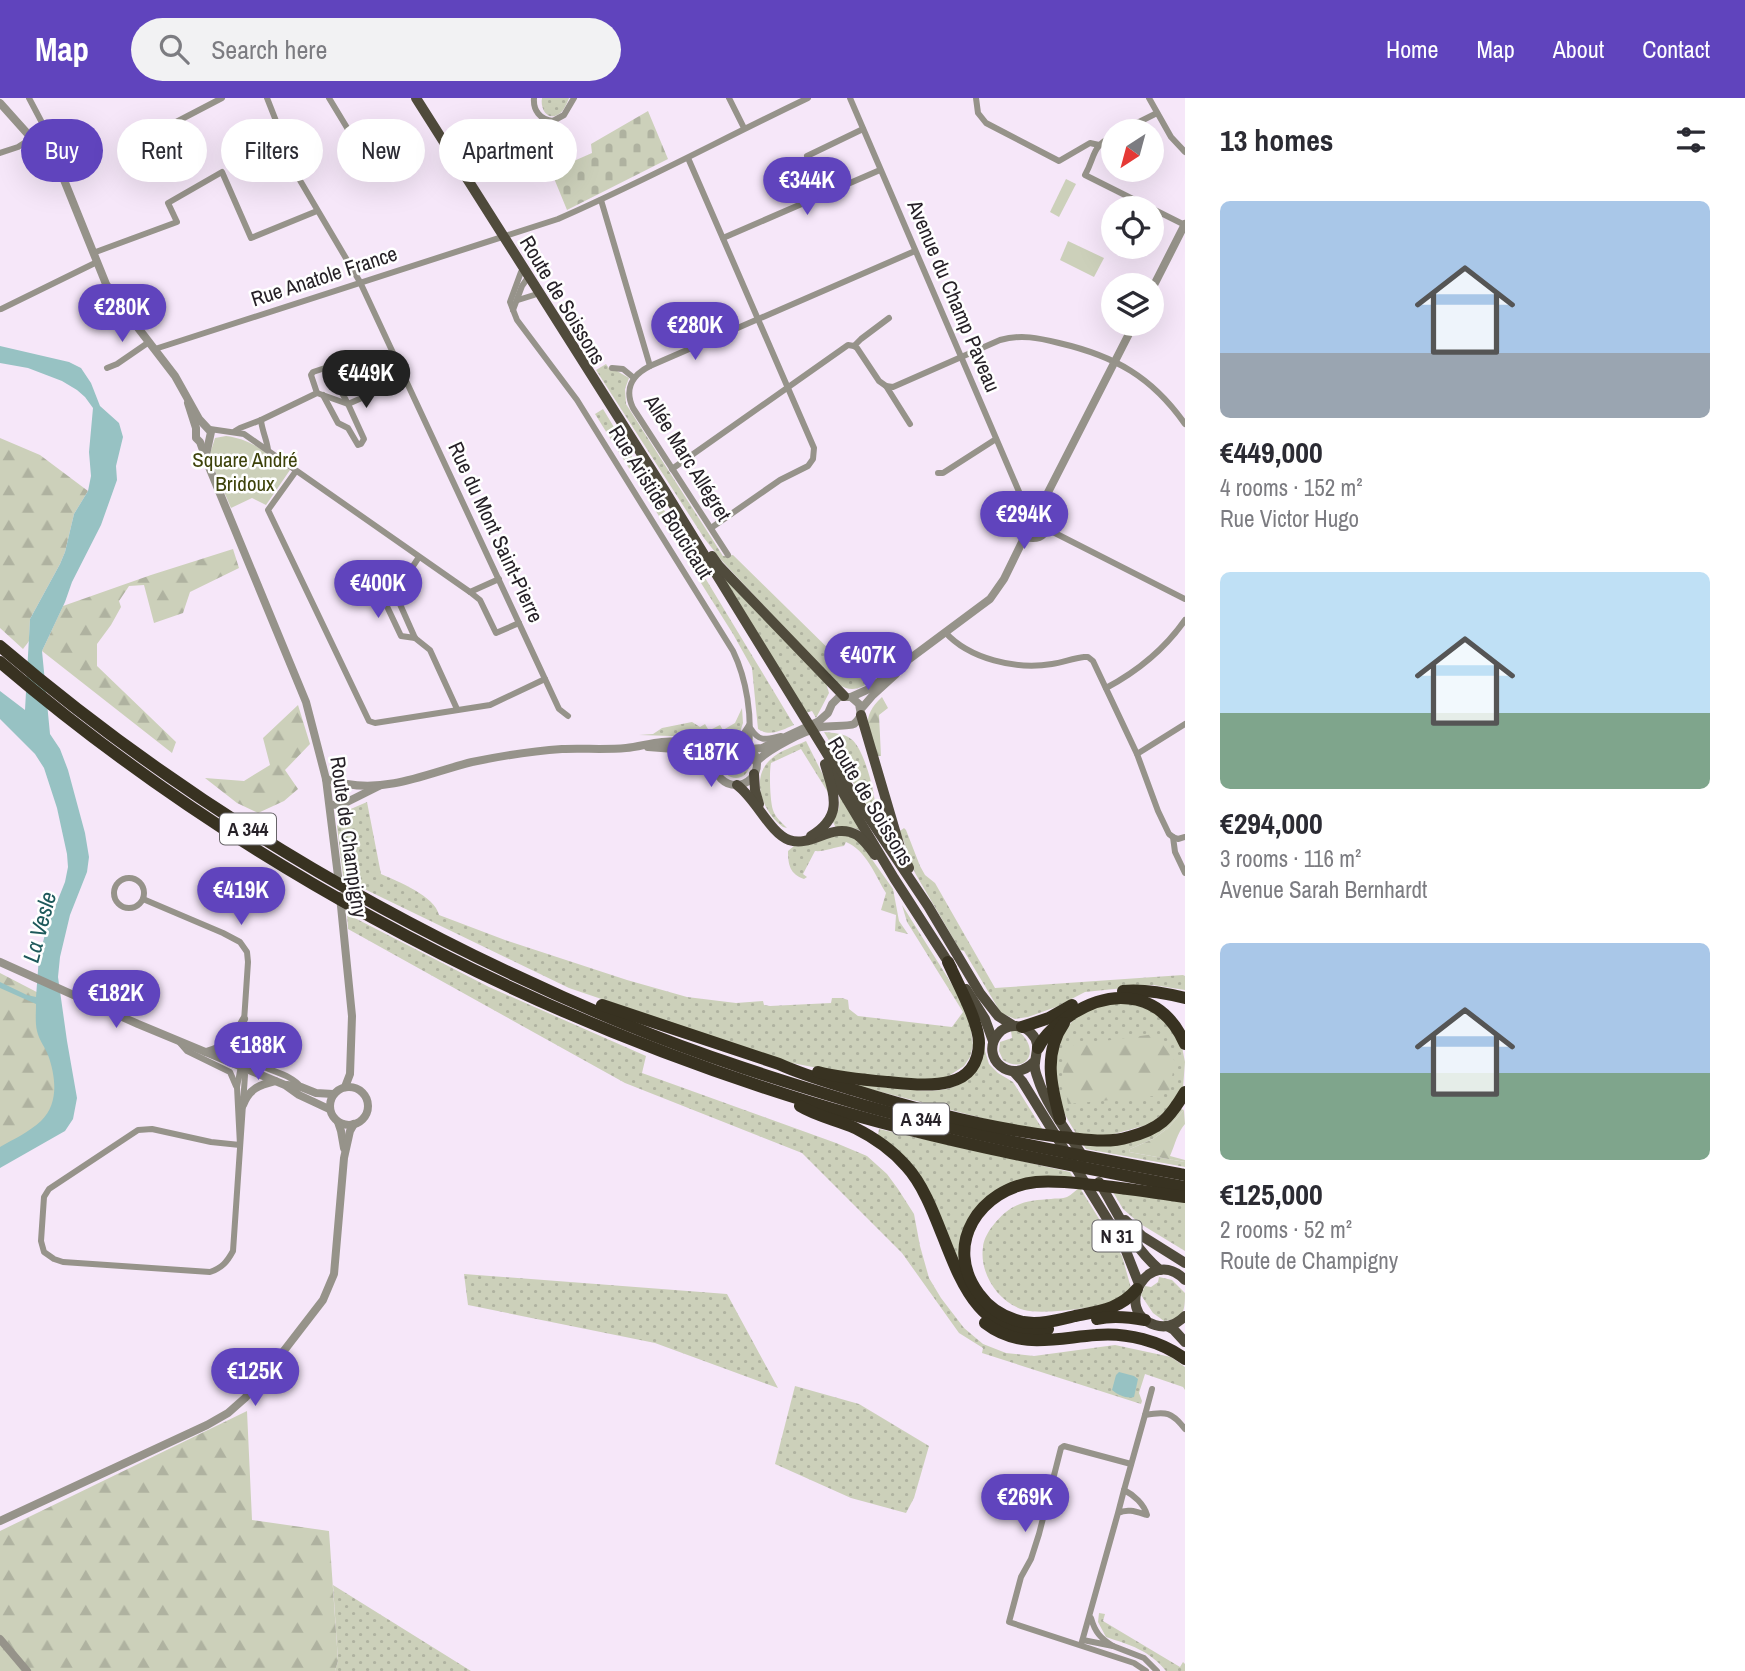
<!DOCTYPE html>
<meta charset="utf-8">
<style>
body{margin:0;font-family:"Archivo Narrow",sans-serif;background:#f2f2f3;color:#2b2b33;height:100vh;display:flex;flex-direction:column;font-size:26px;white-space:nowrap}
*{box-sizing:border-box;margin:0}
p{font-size:23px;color:#7c7c81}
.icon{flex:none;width:38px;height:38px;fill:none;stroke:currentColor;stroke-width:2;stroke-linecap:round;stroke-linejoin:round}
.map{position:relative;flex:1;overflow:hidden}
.drawer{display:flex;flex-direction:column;background:#fff;width:560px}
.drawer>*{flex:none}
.banner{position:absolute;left:21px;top:21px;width:665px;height:63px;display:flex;gap:14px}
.needle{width:46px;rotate:216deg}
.tools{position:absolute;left:1101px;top:21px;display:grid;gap:14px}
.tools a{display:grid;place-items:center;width:63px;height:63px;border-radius:50%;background:#fff;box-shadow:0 7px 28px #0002;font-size:35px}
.price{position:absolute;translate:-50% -60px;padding:0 16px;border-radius:24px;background:#6044bd;color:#fff;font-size:23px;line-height:46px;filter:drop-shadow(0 2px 4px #0008)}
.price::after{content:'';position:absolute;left:50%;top:42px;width:21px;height:16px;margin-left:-10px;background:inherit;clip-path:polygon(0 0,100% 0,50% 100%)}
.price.active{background:#222;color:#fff}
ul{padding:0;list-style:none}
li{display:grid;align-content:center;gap:14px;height:371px;padding:0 35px}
li span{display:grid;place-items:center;height:217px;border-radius:10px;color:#555}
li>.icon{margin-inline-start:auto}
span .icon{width:126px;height:126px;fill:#fffc;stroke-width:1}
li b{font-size:30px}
h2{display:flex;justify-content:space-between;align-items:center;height:84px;padding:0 35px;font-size:30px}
.chip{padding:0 24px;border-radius:32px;background:#fff;box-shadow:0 7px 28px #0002;font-size:24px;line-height:63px}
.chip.active{background:#6044bd;color:#fff}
header{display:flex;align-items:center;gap:42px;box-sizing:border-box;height:98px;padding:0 35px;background:#6044bd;color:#fff}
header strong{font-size:33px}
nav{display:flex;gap:38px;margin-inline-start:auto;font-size:24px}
.search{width:490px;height:63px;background:#f2f2f3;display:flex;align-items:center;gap:18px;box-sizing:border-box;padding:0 24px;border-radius:38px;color:#7c7c81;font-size:26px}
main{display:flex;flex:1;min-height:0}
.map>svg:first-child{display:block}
</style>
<header>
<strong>Map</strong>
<div class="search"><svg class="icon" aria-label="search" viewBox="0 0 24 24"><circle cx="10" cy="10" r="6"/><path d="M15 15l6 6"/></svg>Search here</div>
<nav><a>Home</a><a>Map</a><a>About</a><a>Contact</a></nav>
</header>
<main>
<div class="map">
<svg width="1185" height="1573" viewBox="0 0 1185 1573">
<defs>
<pattern id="grass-dots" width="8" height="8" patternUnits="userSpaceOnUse" patternTransform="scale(1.75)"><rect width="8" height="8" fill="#ccd0ba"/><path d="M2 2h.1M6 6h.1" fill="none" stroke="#afb2a0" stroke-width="1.8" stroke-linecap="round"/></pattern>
<pattern id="forest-firs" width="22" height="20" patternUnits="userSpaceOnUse" patternTransform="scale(1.75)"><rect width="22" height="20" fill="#ccd0ba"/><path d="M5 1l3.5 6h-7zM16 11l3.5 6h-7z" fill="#afb2a0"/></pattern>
<pattern id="cemetery-stones" width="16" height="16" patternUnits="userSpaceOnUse" patternTransform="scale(1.75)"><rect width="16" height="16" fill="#ccd0ba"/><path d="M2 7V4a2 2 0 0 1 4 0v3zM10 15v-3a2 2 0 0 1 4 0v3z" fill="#afb2a0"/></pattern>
</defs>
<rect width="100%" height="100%" fill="#f6e7f9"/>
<g fill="url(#grass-dots)">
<path d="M542 0H569C567 5 564 13 559 16 547 24 540 10 542 0Z"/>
<path d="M606 266 611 273H617L629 280 625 291 626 306 723 458 733 457 842 564 851 557C866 567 871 566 885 556L892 559 894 564C882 574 863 596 846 590 839 588 833 581 828 576L722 463 704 440 596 272Z"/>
<path d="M603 311 794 627C782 632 770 639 758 631L752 570 733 536 595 316Z"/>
<circle cx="1034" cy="424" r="11"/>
<polygon points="717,469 826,585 829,595 816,620 812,613 806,615"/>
<polygon points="742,610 743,625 740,634 731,639 720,642 703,639 639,637 653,636 662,630 692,624 700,629 705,626 708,631 712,631 720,627 723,632 735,625"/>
<path d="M824 634C833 635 844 635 851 641 862 648 872 684 874 698 877 715 875 720 891 731L896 749 894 750 832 651 833 649Z"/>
<path d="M806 643 832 695 831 712 825 724 822 722C830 715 831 705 829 696L801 651 771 665C769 674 770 703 773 712 775 719 782 725 787 730L783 729C763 715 749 680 771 661 779 653 795 648 806 643Z"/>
<circle cx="736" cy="667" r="13"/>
<polygon points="840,695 863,734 854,730 836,730 833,724 839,710"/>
<path d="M367 704 381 776C397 783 435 798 439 817L505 842 627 882 687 899 736 905 763 903 764 907 770 908 831 905 832 900H842L848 902 849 911 858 918 952 929 963 914 907 824 902 807 963 904 971 931 973 947 970 959 964 968 944 981 925 983 838 974 787 964 569 890 354 786 343 779 337 728 346 713Z"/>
<polygon points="904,730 906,732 920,768 925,777 935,785 995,890 1183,877 1185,878 1185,892 1153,887 1085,894 1056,909 1028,919 1015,921 1001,915 964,853 960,852 915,775 900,733"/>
<path d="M841 736 854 739 861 746 893 791 899 823 908 836 895 833 896 817 881 812 886 795C875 777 866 752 846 744L844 748C834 749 824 754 815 753L803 776 807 779 804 781C790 776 788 767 788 753L794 748C810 750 825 739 841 736Z"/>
<polygon points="347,816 489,889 646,958 642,975 836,1045 867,1058 887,1076 898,1091 914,1116 920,1148 929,1180 941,1200 964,1230 983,1246 1006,1255 1034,1258 1115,1247 1171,1259 1185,1269 1185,1292 1183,1289 1145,1276 1139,1295 1142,1303 1141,1306 982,1255 983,1250 959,1235 902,1155 802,1055 625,985 348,831"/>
<path d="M1131 904 1155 913 1165 921 1182 949 1185 964 1183 990 1170 1010 1150 1026 1107 1038 1077 1037C1071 1027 1065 1018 1061 1008 1050 974 1053 930 1088 911 1098 906 1119 906 1131 904Z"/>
<path d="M1017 932C1042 951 1027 977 1003 962L999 953 1000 944 1012 940 1011 933Z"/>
<path d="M985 940V953L989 966 998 975 1013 984 1043 1032 1005 1026 858 988 860 985C885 988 943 1001 962 984 969 977 980 950 985 940Z"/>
<polygon points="1181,1011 1184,1012 1168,1030 1153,1041 1130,1051 1129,1054 1185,1064 1185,1069 1086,1051 1082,1045 1117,1044"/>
<polygon points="879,1031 1070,1074 1074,1081 988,1100 961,1168 926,1089 878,1037"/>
<path d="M1080 1090 1122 1158 1131 1190C1127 1194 1124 1198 1119 1201 1102 1210 1042 1217 1024 1212 999 1205 979 1176 983 1149 984 1137 996 1122 1006 1114 1020 1103 1034 1102 1051 1101 1055 1100 1063 1101 1067 1099 1072 1097 1075 1092 1080 1090Z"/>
<polygon points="1113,1094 1185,1104 1185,1153 1139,1125 1123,1111"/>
<polygon points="464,1176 727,1196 778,1290 655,1245 468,1207"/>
<path d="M1159 1179 1172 1182 1185 1195C1185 1214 1184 1220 1164 1223L1153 1215 1141 1197 1145 1188 1151 1189 1158 1184Z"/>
<polygon points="795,1288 859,1306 929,1348 914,1400 906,1415 851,1400 775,1366"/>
<polygon points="333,1487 471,1573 335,1573 338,1563"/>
<path d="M1099 1515 1105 1516 1103 1523 1180 1569 1183 1564 1185 1566V1573H1166C1149 1552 1130 1547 1106 1539L1098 1524Z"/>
</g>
<g fill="url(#forest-firs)">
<polygon points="0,340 40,357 88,393 74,416 65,454 60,466 30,521 29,543 23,551 0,530"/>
<polygon points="233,451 239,470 190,494 183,515 154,525 144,487 129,488 119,503 121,509 111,527 97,546 97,568 176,644 172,655 42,553 63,508 151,477"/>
<path d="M882 599 888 610 879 617 881 658H877C868 633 860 619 882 599Z"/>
<polygon points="298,607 310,646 285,672 298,691 284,703 258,715 237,705 205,680 244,683 270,667 263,640"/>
<polygon points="0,875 54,903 66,1024 0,1060"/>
<polygon points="1155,936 1175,963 1169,995 1154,998 1068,1006 1062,981 1067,948"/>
<path d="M1184 1012 1185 1026C1177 1035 1175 1047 1170 1058L1185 1062V1064L1129 1054 1130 1051 1153 1041 1168 1030Z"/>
<polygon points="247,1313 252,1422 329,1433 338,1563 335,1573 0,1573 0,1433"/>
</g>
<polygon fill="url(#cemetery-stones)" points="648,13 668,61 567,112 551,73 592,55 591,46"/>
<g fill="#ccd0ba">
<polygon points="1066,81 1076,86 1059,119 1050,114"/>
<polygon points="1068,143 1104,160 1094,179 1060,162"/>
<path d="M226 338C252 341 270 357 290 372L266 407 252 400 231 410 209 359 215 340Z"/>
</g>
<g fill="#97c2c3">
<path d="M0 248 69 264 81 270 91 285 100 308 119 325 123 339 116 368 117 382 101 427 72 484 65 504 42 553 50 636 60 651 68 672 85 735 89 759 87 774 70 817 60 859 58 879 67 943 77 1000 73 1021 65 1033 0 1070V1049C14 1041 29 1034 41 1023 59 1006 56 979 48 957 45 949 39 942 37 933 35 924 36 914 36 906L0 890V884L27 897 36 899 39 859 47 829 65 784 68 769 67 756 57 710 44 670 35 656 0 621V593L25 612 30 521 60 466 65 454 74 416 88 393 91 378 89 354 93 310 85 299 77 292 62 283 28 270 0 265Z"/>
<path d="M1119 1274 1134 1278 1138 1281 1134 1299C1127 1301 1118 1297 1112 1292L1116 1277Z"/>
</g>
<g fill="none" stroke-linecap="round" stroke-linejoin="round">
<g stroke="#96938a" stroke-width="6">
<polyline points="29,0 48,36 49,40 48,49 50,59"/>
<polyline points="267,0 298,79 360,184 559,611 568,618"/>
<polyline points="329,0 352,38"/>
<path d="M534 0C533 12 540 22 553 23L564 17 574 0"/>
<polyline points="729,0 744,30"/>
<polyline points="850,0 1026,410"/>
<polyline points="976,0 978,15 986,25 1059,63 1090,45 1099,47"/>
<polyline points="1149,0 1171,39 1185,54"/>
<polyline points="1121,33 1157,15"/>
<path d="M1113 38C1091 49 1096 57 1085 77L1185 127"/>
<polyline points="130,48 222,0"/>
<polyline points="0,55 18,49 32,40"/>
<polyline points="807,58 863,31"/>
<polyline points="688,60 814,350 813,361 808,368 780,382 711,430"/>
<polyline points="601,102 650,268"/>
<polyline points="723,140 880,72"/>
<polyline points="93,155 177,124 168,105 222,74 251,140 317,113"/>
<path d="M521 174 510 204 517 222 577 302 733 553C747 582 752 618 749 650"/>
<polyline points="518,202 534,197"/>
<polyline points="1,211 97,164"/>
<polyline points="513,212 522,188 529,178"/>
<polyline points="854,248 861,241 889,220"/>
<path d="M155 251 558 121C643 84 724 40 808 0"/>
<polyline points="107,270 117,266 149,244"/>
<polyline points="612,270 623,271 634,280"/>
<path d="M886 288 893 289 1000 242C1021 236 1039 240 1059 245 1115 258 1152 279 1185 326"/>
<polyline points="317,295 311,277 313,274 325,270 330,273 348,306 364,341 361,346 358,347 348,330 338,325 323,297"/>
<path d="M261 322C262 333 267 342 268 352"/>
<polyline points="210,331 244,336 470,494 499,481"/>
<polyline points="235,333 240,330 261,322 317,295 348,306 405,281"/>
<polyline points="672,371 848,247 854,248 857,250 879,283 886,288 910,326"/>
<polyline points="296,373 268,412 369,623 375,625 490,607 545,581"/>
<polyline points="938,375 943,375 996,341"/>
<polyline points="1047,431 1185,501"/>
<path d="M728 457 633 310C624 291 632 277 650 268L915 153"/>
<polyline points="419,459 395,495 415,540 430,552 457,611"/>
<polyline points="470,494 480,502 496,535 519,525"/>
<polyline points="395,495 383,500 401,538 415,540"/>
<path d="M945 534C969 561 1016 572 1052 566 1062 565 1073 560 1084 559H1088L1093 563 1137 656 1158 713 1169 736 1173 739 1175 754 1185 775"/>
<path d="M1106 590C1138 573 1164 552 1185 522"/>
<path d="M751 631C760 645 767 641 781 638"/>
<polyline points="734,645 742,638 749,627"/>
<polyline points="1137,656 1185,626"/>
<polyline points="1173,739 1178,741 1185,739"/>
<circle cx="129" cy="795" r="15"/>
<path d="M143 801 223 835 240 844 247 854 248 864 241 968 237 989 240 1047 211 1044 152 1031 138 1032 49 1091 44 1099 41 1143 44 1154 54 1161 63 1164 210 1174C222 1170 227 1164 233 1153L245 977 242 970"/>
<path d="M246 944C250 977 284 968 301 989"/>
<polyline points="180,945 187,953 230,974 236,988"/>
<polyline points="1145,1317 1152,1291"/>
<polyline points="1131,1366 1064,1348 1061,1350 1039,1436 1031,1461 1021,1479 1009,1524 1134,1565 1146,1573"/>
<path d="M1124 1392 1145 1317C1166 1313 1172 1314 1185 1331"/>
<path d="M1083 1542 1113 1548C1100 1540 1095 1534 1091 1520"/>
<path d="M1081 1547 1118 1415C1128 1410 1137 1414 1147 1417 1144 1406 1134 1397 1124 1392L1118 1415"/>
<polyline points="1113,1548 1144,1560 1157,1573"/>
</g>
<g stroke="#96938a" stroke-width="8">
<polyline points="0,5 60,72 106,186 122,209 175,278 199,321 211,334 206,357"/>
<polyline points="1152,191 1185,126"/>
<polyline points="188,305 196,330 196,340 200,344 209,369 306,604 326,681 339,786"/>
<circle cx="1033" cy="424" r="16"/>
<polyline points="1040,410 1134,226"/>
<polyline points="851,599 869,591 990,501 1004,481 1025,438"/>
<polyline points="861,611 873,597 896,576"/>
<circle cx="736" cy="666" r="21"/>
<polyline points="648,649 701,653 707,656 715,664"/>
<path d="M750 651 762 650 819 623 828 615 832 606 839 599H851L859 606 861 617C858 622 858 623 854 626 848 629 830 627 821 629 802 634 770 650 756 664"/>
<path d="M326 681C333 683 340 685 347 686 390 694 431 674 472 664 501 658 532 653 562 651 583 650 604 652 626 650 638 649 650 645 662 644 684 642 704 644 726 648"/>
<polyline points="331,707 343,706 379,688"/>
<polyline points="340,798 352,918 350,976 345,989"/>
<polyline points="0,864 138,926 285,987 299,997 329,1011"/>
<path d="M206 954C229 948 233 941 244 921"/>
<polyline points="287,987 301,989 316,995 333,996"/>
<circle cx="349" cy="1008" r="19"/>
<path d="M243 1007C249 991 259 987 275 983"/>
<polyline points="338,1024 341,1033 344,1050"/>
<polyline points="0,1423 207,1327 228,1315 245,1300 266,1276 323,1202 334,1176 344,1060 350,1033 354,1026"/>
<polyline points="0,1541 27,1573"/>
</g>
<g stroke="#504b3c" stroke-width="10">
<polyline points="416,0 665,393 835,669 928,808 980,895 998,918 1014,928"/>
<polyline points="712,458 719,468 844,598"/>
<polyline points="861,617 901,753 909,770"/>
<polyline points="831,675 894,780 952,870"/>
<polyline points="754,676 755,692 759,706"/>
<path d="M737 687C756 701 770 735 789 742 812 750 833 723 857 737 864 742 870 750 875 757"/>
<path d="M811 738C844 718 834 697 825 666"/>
<polyline points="966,891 985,921 993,943"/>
<path d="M1035 963C1011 989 979 959 998 936 1006 926 1022 925 1031 935 1041 945 1036 953 1035 965 1034 970 1036 976 1038 981 1046 1007 1069 1036 1084 1060"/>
<polyline points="1013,973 1022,983 1124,1148 1139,1186"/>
<path d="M1099 1084C1118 1115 1132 1149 1160 1172"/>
<polyline points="1125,1122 1142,1138 1185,1165"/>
<path d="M1185 1182C1150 1146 1111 1213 1155 1227 1167 1231 1177 1226 1185 1218"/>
<polyline points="1167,1228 1174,1232 1185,1244"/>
</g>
<g stroke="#383221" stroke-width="12">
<path d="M0 548C186 707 399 832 625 926 702 958 782 983 862 1007 968 1037 1077 1057 1185 1077"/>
<path d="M0 564C227 758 503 907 787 997 917 1039 1051 1064 1185 1089"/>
<path d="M1123 893C1143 891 1165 895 1185 900"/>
<path d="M602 907 779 966C803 977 828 984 854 992 921 1013 991 1031 1061 1039 1084 1041 1107 1046 1129 1039 1160 1031 1169 1021 1185 994"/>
<polyline points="1022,929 1049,920 1072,907"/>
<path d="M1038 950C1046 934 1058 926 1072 916 1116 888 1163 896 1185 946"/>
<path d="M818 974C841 980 865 982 888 984 922 987 978 996 979 945 979 924 957 884 948 864"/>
<path d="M800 1008C816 1018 837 1022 855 1030 873 1039 892 1052 906 1068 954 1120 950 1248 1048 1231"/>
<path d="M1060 1021C1051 988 1043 955 1064 925"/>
<path d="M1137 1191C1120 1211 1100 1213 1075 1218 1058 1222 1040 1227 1023 1224 1005 1220 989 1210 979 1196 942 1147 980 1090 1036 1084 1056 1082 1075 1085 1095 1087 1125 1090 1155 1095 1185 1099"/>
<path d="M1097 1221C1113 1217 1129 1219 1145 1222"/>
<path d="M985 1225C1020 1252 1056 1240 1096 1237 1126 1234 1161 1243 1185 1261"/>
</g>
</g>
<g text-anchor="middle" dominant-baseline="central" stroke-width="5" stroke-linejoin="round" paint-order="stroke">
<g fill="#fff" stroke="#676468" stroke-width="2">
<rect x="220" y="715.5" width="56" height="31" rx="5"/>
<rect x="893" y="1005.5" width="56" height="31" rx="5"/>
<rect x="1092.5" y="1122.5" width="49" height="31" rx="5"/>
</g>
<g font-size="19" font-weight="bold" fill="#262127">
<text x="248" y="731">A 344</text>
<text x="921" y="1021">A 344</text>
<text x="1117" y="1138">N 31</text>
</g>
<g font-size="21" fill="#262127" stroke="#fff">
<text transform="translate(324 178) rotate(-18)">Rue Anatole France</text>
<text transform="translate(954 198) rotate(67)">Avenue du Champ Paveau</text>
<text transform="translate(563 202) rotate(59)">Route de Soissons</text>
<text transform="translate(688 360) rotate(58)">Allée Marc Allégret</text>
<text transform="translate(661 404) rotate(58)">Rue Aristide Boucicaut</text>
<text transform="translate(496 434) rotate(65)">Rue du Mont Saint-Pierre</text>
<text transform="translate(871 703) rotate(59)">Route de Soissons</text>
<text transform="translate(349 739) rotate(82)">Route de Champigny</text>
</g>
<g font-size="21" fill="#3d420a" stroke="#fff">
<text x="245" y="361">Square André<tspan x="245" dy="24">Bridoux</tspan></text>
</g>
<g font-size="23" font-style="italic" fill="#1e595b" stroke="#fff">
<text transform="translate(39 829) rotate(-75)">La Vesle</text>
</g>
</g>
</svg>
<div class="tools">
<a><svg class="needle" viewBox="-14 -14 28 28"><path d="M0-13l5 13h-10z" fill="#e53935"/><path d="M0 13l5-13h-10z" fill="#7c7c81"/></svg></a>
<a><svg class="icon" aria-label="locate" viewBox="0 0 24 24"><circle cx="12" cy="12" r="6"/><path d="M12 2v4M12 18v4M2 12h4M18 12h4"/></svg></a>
<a><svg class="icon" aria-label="layers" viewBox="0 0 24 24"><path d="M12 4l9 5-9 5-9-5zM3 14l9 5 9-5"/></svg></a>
</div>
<b class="price" style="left:807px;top:119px">€344K</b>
<b class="price" style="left:122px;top:246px">€280K</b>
<b class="price" style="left:695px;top:264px">€280K</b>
<b class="price active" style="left:366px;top:312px">€449K</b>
<b class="price" style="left:1024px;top:453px">€294K</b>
<b class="price" style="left:378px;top:522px">€400K</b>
<b class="price" style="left:868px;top:594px">€407K</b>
<b class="price" style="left:711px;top:691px">€187K</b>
<b class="price" style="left:241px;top:829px">€419K</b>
<b class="price" style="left:116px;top:932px">€182K</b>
<b class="price" style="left:258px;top:984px">€188K</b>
<b class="price" style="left:255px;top:1310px">€125K</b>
<b class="price" style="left:1025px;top:1436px">€269K</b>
<div class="banner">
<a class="chip active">Buy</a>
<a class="chip">Rent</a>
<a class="chip">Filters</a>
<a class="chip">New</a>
<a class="chip">Apartment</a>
</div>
</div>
<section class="drawer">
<h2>13 homes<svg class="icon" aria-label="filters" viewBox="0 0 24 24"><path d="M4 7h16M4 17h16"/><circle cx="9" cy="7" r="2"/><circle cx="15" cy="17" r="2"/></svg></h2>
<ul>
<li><span style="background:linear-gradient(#a9c7e8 70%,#9aa5b1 0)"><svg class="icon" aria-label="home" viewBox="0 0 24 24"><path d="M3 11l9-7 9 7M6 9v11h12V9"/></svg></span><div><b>€449,000</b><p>4 rooms · 152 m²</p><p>Rue Victor Hugo</p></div></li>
<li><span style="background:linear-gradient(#bfe0f5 65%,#7fa58c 0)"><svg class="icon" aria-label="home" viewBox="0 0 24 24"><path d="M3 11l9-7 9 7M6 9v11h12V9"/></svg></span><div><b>€294,000</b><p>3 rooms · 116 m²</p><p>Avenue Sarah Bernhardt</p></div></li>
<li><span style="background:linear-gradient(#a9c7e8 60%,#7fa58c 0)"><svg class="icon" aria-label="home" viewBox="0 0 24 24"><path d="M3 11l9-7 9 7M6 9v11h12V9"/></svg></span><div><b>€125,000</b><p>2 rooms · 52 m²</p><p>Route de Champigny</p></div></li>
</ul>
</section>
</main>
